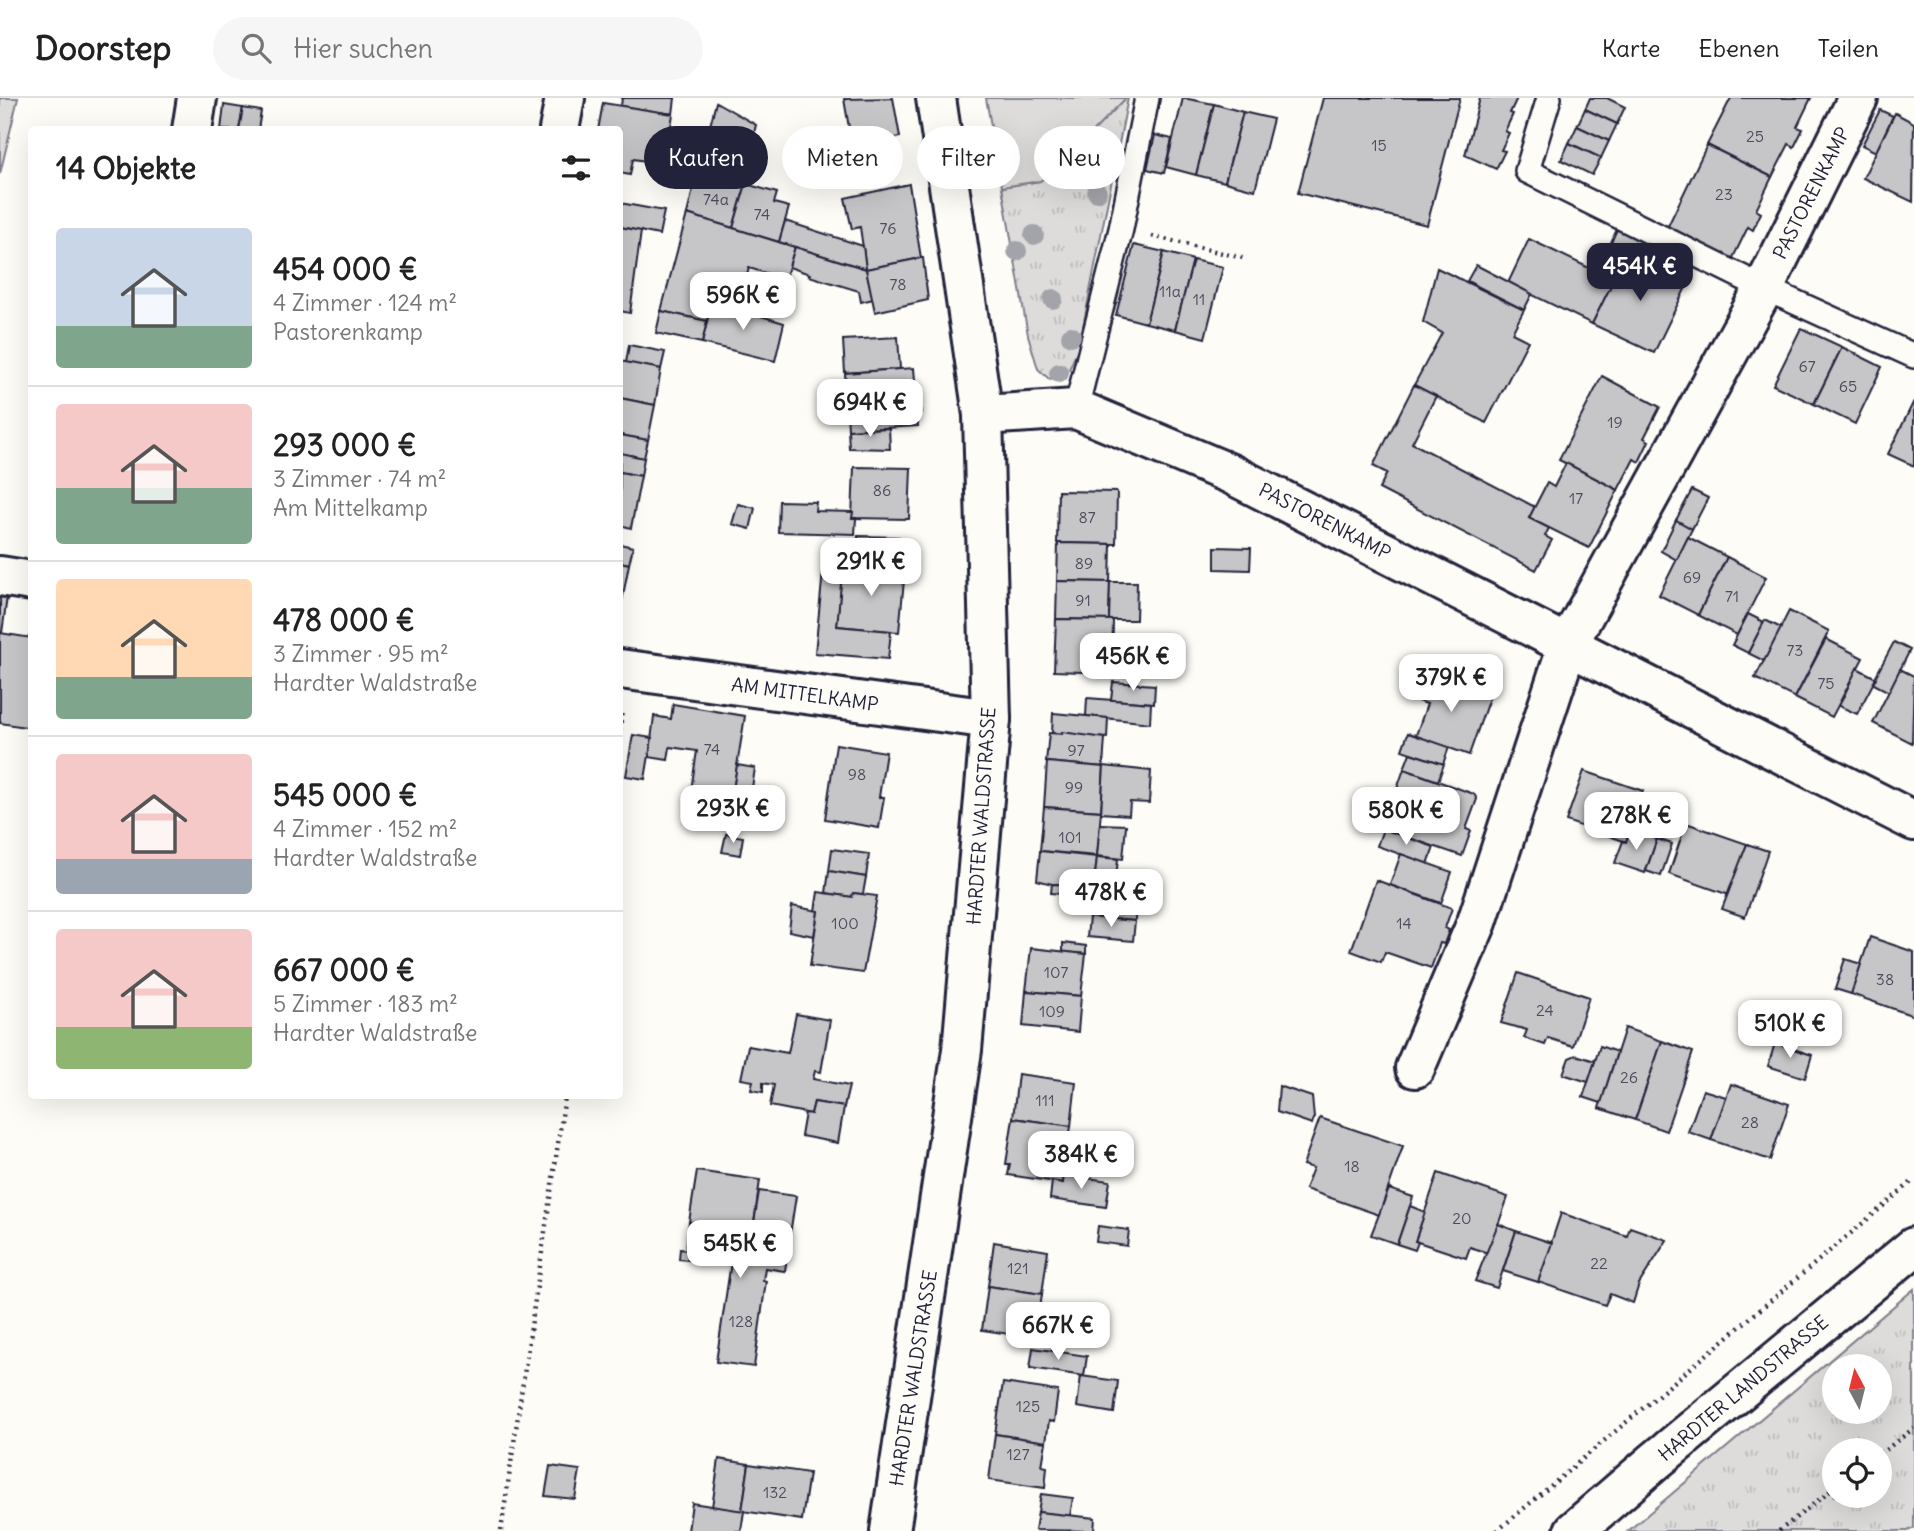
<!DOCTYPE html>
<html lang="de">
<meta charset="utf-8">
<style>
body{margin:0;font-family:Delius,sans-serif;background:#f6f6f6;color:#222;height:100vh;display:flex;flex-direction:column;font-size:26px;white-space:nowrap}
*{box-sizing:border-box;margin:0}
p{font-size:23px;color:#767676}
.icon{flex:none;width:38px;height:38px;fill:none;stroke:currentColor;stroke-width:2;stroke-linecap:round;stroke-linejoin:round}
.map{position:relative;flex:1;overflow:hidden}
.drawer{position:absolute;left:28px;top:28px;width:595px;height:973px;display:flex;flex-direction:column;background:#fff;border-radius:7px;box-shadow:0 7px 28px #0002}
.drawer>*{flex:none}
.banner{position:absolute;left:644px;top:28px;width:665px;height:63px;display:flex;gap:14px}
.needle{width:46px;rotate:353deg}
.tools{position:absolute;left:1822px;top:1256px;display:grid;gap:14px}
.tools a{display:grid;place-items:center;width:70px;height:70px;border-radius:50%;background:#fff;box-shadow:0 7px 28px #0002;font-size:35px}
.price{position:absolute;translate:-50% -60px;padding:0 16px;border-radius:14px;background:#fff;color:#222;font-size:23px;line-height:46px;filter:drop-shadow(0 2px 4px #0008)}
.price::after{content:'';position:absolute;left:50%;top:42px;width:21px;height:16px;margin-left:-10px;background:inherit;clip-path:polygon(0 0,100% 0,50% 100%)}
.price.selected{background:#22223b;color:#fff}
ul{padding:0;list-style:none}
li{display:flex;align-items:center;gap:21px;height:175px;padding:0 28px}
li+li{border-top:2px solid #e0e0e0}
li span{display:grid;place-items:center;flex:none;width:196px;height:140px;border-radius:7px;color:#555}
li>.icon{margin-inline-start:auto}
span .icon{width:84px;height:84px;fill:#fffc;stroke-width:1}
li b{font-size:30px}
h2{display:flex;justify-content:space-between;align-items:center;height:84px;padding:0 28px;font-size:30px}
.pill{padding:0 24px;border-radius:32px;background:#fff;box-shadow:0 7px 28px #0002;font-size:24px;line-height:63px}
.pill.selected{background:#22223b;color:#fff}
header{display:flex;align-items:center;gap:42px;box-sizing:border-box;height:98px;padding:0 35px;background:#fff;border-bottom:2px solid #e0e0e0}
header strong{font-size:33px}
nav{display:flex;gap:38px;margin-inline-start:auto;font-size:24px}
.search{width:490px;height:63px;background:#f6f6f6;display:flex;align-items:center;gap:18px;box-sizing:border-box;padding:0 24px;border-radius:38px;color:#767676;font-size:26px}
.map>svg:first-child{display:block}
</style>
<header>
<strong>Doorstep</strong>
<div class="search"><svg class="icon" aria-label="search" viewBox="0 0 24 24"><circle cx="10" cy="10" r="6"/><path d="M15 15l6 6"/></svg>Hier suchen</div>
<nav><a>Karte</a><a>Ebenen</a><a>Teilen</a></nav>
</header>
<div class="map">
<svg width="1914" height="1433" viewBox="0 0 1914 1433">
<defs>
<pattern id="grass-tufts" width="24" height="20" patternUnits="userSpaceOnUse" patternTransform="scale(1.75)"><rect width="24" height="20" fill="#dddcdb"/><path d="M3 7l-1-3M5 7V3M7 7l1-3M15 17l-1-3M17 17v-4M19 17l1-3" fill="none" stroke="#bdbcbd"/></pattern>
</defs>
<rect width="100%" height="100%" fill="#fdfcf7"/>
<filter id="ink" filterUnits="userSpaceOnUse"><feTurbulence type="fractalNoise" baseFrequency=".0143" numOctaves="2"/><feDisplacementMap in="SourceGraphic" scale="14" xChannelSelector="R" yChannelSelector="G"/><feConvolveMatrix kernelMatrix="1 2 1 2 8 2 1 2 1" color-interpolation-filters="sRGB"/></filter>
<g filter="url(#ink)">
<g fill="url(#grass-tufts)" stroke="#807f8b" stroke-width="2" fill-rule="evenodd">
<polygon points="1126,0 1128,0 1079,249 1066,278 1049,281 1038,271 1028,237 1002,89 1040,83 1055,72"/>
<path d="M1914 1191V1430L1908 1433H1628ZM1834 1269H1880V1314H1834ZM1834 1353H1880V1398H1834Z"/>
</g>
<g fill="#dddcdb" stroke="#807f8b" stroke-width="2">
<polygon points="0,0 18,0 0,76"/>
<polygon points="986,0 1126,0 1055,72 1040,83 1002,89"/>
</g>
<g fill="#c6c6c8" stroke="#22223b" stroke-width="2">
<polygon points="622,0 675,0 673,16 621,8"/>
<polygon points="893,0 900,39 886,42 888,50 859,55 858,47 852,47 844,1"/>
<polygon points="1183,0 1214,6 1196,77 1166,69"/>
<polygon points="1323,0 1460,0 1427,127 1298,95"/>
<polygon points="1480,0 1517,0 1510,15 1513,16 1505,33 1509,35 1501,52 1505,53 1496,71 1465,57"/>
<polygon points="1590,0 1607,0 1625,9 1617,26 1585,11"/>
<polygon points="1731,0 1811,0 1797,29 1803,31 1794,49 1789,46 1772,79 1707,47"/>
<polygon points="716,4 756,27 754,35 709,32"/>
<polygon points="603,5 673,16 665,66 633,61 630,77 620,75 620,32 598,32"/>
<polygon points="1214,6 1243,14 1225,84 1196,77"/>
<polygon points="224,7 243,10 239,32 221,32"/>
<polygon points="243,10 261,13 258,32 239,32"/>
<polygon points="1585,11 1617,26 1609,43 1577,28"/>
<polygon points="1880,12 1893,18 1876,54 1862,47"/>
<polygon points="1243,14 1273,21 1255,92 1225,84"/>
<polygon points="1895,15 1914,25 1913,104 1863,80"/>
<polygon points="1577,28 1609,43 1601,60 1569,45"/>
<polygon points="1155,37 1172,41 1164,75 1147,71"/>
<polygon points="1569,45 1601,60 1592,77 1561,62"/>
<polygon points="1707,47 1772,79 1756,112 1761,115 1753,132 1748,129 1731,164 1666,132"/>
<polygon points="714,76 746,86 733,130 687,116 695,83 711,87"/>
<polygon points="746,86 777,95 774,105 789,109 779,144 733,130"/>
<polygon points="909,86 921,160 866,171 860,129 852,131 845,100"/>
<polygon points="620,105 664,113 659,137 620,129"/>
<polygon points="687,116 795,149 785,181 749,170 740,201 714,193 707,223 661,213"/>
<polygon points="785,123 863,148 866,171 779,144"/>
<polygon points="620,129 641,133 630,215 620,213"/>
<polygon points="1617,131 1656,150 1648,165 1609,149"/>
<polygon points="1529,141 1614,182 1592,226 1508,185"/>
<polygon points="1134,147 1164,154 1146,225 1116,217"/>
<polygon points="795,149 866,171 873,201 861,204 859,193 809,178 810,176 789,169"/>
<polygon points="1164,154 1193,162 1175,232 1146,225"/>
<polygon points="1627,155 1688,185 1654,255 1592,226"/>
<polygon points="921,160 923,160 928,202 875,214 866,171"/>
<polygon points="1193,162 1223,169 1205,240 1175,232"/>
<polygon points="1476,167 1532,196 1524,212 1467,183"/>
<polygon points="1437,170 1524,212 1512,235 1528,243 1486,325 1414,287 1442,235 1423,224"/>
<polygon points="712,203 784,225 775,263 702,245"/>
<polygon points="661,213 707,223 702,245 656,235"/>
<polygon points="1801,230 1842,249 1814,306 1773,287"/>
<polygon points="898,239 900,271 845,275 843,242"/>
<polygon points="629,247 665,254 661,271 626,265"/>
<polygon points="1842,249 1882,269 1855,326 1814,306"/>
<polygon points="620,263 661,271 655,307 620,300"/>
<polygon points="914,270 916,295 920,295 921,315 917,315 918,328 848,332 845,275"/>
<polygon points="1602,278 1660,309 1644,340 1649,343 1639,364 1634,361 1618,392 1559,362"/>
<polygon points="1414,287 1436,298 1412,345 1535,409 1529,420 1549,430 1545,438 1552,442 1536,472 1379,391 1387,375 1373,368"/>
<polygon points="620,300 655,307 648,342 620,337"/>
<polygon points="1914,303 1914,368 1888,356"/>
<polygon points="889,330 890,351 849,350 848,332"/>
<polygon points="620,337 648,342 644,360 620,355"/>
<polygon points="620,355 644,360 641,378 620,374"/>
<polygon points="1566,365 1618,392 1589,450 1529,420 1547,385 1554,389"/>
<polygon points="854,369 911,370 909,421 852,420"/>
<polygon points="620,374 641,378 631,430 620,427"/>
<polygon points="1692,392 1708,400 1692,431 1676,422"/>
<polygon points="1058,393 1117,394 1116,446 1057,445"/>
<polygon points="779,403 816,404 815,413 853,414 852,420 856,420 855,436 778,434"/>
<polygon points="738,406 755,410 750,431 732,426"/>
<polygon points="1676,422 1692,431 1677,462 1661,453"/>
<polygon points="858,438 899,439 897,471 856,467"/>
<polygon points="1688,439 1727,459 1698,517 1659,497"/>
<polygon points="1058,445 1111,446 1110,484 1057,483"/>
<polygon points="620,446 633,449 629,466 620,464"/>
<polygon points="1215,449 1251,450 1250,472 1215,471"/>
<polygon points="1727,459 1766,479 1737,537 1698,517"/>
<polygon points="620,464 629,466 620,514"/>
<polygon points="842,466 905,472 899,534 837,528"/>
<polygon points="823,473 842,475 837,528 891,533 888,561 815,555"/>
<polygon points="1057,483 1110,484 1109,522 1056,521"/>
<polygon points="1110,484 1137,484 1136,522 1109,522"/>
<polygon points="0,498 7,499 2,535 0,535"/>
<polygon points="1789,513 1829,533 1795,600 1755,580"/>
<polygon points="1748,516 1764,524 1748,555 1732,547"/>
<polygon points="1056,521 1113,522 1112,575 1054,573"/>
<polygon points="1765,522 1781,530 1764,563 1748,555"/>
<polygon points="0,535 32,540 32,630 0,625"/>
<polygon points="1826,541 1863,560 1832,619 1795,600"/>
<polygon points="1894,544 1910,552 1889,594 1872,585"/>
<polygon points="1857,570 1876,580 1857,616 1839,608"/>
<polygon points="1900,571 1914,578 1912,645 1873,625"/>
<polygon points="1427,575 1490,597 1469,657 1407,635 1416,637 1427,606 1418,603"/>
<polygon points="1113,584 1155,587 1154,605 1111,602"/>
<polygon points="1087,600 1151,605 1150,625 1086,618"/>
<polygon points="673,606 745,618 732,699 691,692 697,653 670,649 668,662 649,659 654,618 671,621"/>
<polygon points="1053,615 1108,620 1107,640 1052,635"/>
<polygon points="1062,634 1105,640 1103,669 1046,664 1049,635 1062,636"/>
<polygon points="1408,635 1449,649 1443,666 1402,652"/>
<polygon points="633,637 652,640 645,681 626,678"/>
<polygon points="836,646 886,654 879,699 884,699 879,730 825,721"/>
<polygon points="1410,655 1444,666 1438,683 1404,671"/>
<polygon points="1047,664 1104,669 1101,713 1044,709"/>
<polygon points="737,667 755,670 748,717 727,715 729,699 732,699"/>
<polygon points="1104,668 1151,673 1149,705 1130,704 1129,717 1101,715"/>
<polygon points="1404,671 1474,696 1477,701 1466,731 1471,733 1462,758 1383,731"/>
<polygon points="1584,673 1643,693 1626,744 1566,723"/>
<polygon points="1044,709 1101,713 1097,758 1040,753"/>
<polygon points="1686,725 1747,746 1729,797 1669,776"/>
<polygon points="1100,726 1126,727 1123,761 1097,758"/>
<polygon points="1383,731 1434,749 1428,766 1377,748"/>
<polygon points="1630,732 1657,741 1645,775 1615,765 1623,743 1626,744"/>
<polygon points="726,736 743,739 740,757 722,754"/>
<polygon points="1657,741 1672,746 1661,778 1646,773"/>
<polygon points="1747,746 1768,753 1745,819 1722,811"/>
<polygon points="832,751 869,756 866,779 829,773"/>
<polygon points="1040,753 1097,759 1094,787 1052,786 1037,782"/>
<polygon points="1401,756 1452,774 1441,805 1390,787"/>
<polygon points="1097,759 1118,761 1115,789 1094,787"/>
<polygon points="829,773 866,779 863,796 853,795 852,799 826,795"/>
<polygon points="1376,782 1452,810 1445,830 1449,832 1444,846 1440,845 1431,870 1385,854 1381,864 1351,853"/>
<polygon points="1052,786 1094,787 1093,799 1051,795"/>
<polygon points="818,794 852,799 853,795 877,798 863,875 810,868 818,813 815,813"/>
<polygon points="1091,798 1136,803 1135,823 1089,819"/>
<polygon points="792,808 818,813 814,838 789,833"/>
<polygon points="1089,819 1135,823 1133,843 1087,839"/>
<polygon points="1870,839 1914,854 1914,918 1851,896"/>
<polygon points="1063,845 1086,848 1086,856 1063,854"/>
<polygon points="1031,850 1086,856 1081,898 1026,893"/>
<polygon points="1845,861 1861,866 1851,896 1835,891"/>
<polygon points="1518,875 1589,899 1573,948 1548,940 1545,947 1524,940 1527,932 1501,925"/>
<polygon points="1026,893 1081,898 1078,934 1023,928"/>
<polygon points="796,916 830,922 821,974 815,973 813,981 849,988 844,1009 814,1004 811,1016 770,1008 774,987 763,985 763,994 751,992 753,983 741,981 748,948 788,955"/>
<polygon points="1625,930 1662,943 1635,1022 1599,1010"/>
<polygon points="1662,943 1693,954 1666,1033 1635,1022"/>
<polygon points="1775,945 1812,957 1805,980 1768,968"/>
<polygon points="1600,948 1617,954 1601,1005 1583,999"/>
<polygon points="1576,957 1595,963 1588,984 1563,976 1569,960"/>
<polygon points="1018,976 1076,984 1071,1028 1013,1020"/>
<polygon points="1731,986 1789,1006 1770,1062 1711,1042"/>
<polygon points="1279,988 1312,999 1314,1020 1312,1026 1277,1014"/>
<polygon points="1703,992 1726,999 1711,1042 1688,1034"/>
<polygon points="814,1004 844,1009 838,1045 801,1038 805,1015 811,1016"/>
<polygon points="1013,1020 1071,1028 1063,1085 1008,1077 1010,1066 1006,1066"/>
<polygon points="1320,1020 1403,1048 1379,1117 1305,1091 1313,1070 1303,1067"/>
<polygon points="697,1073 760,1082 753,1133 689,1124"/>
<polygon points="1438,1075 1508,1099 1488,1155 1470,1149 1466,1160 1415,1143"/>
<polygon points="1064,1077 1110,1083 1106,1109 1050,1101 1052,1083 1063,1085"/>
<polygon points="1389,1091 1413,1099 1397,1146 1371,1137"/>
<polygon points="759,1093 796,1098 791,1130 754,1125"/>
<polygon points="1410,1108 1425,1114 1415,1143 1418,1144 1415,1152 1397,1146"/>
<polygon points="1561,1115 1627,1138 1630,1129 1667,1142 1639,1186 1633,1205 1610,1196 1605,1207 1538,1184"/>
<polygon points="689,1124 753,1133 754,1125 791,1130 785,1173 765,1170 763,1182 766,1183 754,1269 716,1264 731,1164 699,1160 698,1163 679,1161 680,1151 686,1152"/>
<polygon points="1498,1126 1516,1133 1497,1190 1475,1183"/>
<polygon points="1098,1128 1129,1132 1127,1148 1096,1144"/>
<polygon points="1516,1133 1552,1145 1538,1184 1503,1173"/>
<polygon points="994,1144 1048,1153 1042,1196 988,1188"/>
<polygon points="988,1188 1042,1196 1036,1240 982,1232"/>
<polygon points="1033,1250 1087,1258 1084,1278 1030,1270"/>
<polygon points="1081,1278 1118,1283 1114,1315 1077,1309"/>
<polygon points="1003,1285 1058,1293 1054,1324 1049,1323 1046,1344 995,1336"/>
<polygon points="995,1336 1046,1344 1042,1368 1047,1369 1045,1390 989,1382"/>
<polygon points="719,1361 749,1366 742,1413 712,1409"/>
<polygon points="749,1366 809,1375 802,1422 742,1413"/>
<polygon points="550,1368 580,1372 575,1401 545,1398"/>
<polygon points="1041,1396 1073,1400 1070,1418 1038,1414"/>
<polygon points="692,1405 744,1413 741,1433 688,1433"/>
<polygon points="1038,1414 1095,1420 1094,1433 1035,1432"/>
</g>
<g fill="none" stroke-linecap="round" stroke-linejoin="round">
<g stroke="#22223b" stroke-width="28">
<g id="lane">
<polyline points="1549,0 1527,73 1764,190 1914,258"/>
<polyline points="1076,311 1121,131 1147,0"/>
</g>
</g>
<g stroke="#22223b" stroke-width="44">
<g id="street">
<polyline points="192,32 197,0"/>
<polyline points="559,32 565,0"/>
<polyline points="983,317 1076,311 1231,376 1914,723"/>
<polyline points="0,478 32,483"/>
<polyline points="620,571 991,621"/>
<polyline points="1415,970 1477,824 1568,546 1764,190 1858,0"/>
<polyline points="890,1433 962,952 991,621 983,317 936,0"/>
</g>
</g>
<g stroke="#22223b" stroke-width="44">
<polyline id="secondary" points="1574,1433 1654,1364 1914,1149"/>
</g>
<g stroke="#22223b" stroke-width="4.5" stroke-dasharray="2 5" stroke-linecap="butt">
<polyline points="1152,138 1243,160"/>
<polyline points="620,632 622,612"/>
<polyline points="1880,1356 1914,1330"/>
<polyline points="501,1433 565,998"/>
<polyline points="1497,1433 1914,1082"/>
<polyline points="1779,1433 1834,1390"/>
</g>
<use href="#lane" stroke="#fdfcf7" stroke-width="23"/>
<use href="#street" stroke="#fdfcf7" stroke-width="38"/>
<use href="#secondary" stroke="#fdfcf7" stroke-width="38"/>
</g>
<g fill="#a3a3aa">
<circle cx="1097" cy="94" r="10"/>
<circle cx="1034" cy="137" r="10"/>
<circle cx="1017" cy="153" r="10"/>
<circle cx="1053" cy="201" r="10"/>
<circle cx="1071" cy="238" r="10"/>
<circle cx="1059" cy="275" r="10"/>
</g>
</g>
<g text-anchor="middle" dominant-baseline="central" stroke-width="5" stroke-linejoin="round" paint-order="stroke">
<g font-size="16" fill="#4b4b5e">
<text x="1755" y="38">25</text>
<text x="1379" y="47">15</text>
<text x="1724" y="96">23</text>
<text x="716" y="101">74a</text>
<text x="762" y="116">74</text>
<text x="888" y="130">76</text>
<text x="898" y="186">78</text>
<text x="1170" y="193">11a</text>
<text x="1199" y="201">11</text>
<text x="1807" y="268">67</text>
<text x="1848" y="288">65</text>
<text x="1615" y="324">19</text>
<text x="882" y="392">86</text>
<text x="1576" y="400">17</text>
<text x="1087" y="419">87</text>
<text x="1084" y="465">89</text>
<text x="1692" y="479">69</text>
<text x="1732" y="498">71</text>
<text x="1083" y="502">91</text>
<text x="1795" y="552">73</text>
<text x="1826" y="585">75</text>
<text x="712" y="651">74</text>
<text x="1076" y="652">97</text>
<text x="857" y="676">98</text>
<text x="1074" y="689">99</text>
<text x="1070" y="739">101</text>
<text x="845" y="825">100</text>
<text x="1404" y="825">14</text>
<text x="1056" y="874">107</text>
<text x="1885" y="881">38</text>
<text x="1545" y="912">24</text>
<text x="1052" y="913">109</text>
<text x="1629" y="979">26</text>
<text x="1045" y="1002">111</text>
<text x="1750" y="1024">28</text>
<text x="1352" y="1068">18</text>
<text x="1462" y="1120">20</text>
<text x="1599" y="1165">22</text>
<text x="1018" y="1170">121</text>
<text x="741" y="1223">128</text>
<text x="1028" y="1308">125</text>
<text x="1018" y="1356">127</text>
<text x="775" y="1394">132</text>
</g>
<g font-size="19" fill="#22223b" stroke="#fdfcf7">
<text transform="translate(1811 95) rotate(-63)">PASTORENKAMP</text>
<text transform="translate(1325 423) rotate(27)">PASTORENKAMP</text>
<text transform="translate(805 596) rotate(8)">AM MITTELKAMP</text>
<text transform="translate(981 718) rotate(-86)">HARDTER WALDSTRASSE</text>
<text transform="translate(913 1280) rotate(-81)">HARDTER WALDSTRASSE</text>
<text transform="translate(1743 1290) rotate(-40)">HARDTER LANDSTRASSE</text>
</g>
</g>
</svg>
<div class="tools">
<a><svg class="needle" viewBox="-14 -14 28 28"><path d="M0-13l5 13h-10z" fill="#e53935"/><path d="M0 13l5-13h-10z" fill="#767676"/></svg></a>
<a><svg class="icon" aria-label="locate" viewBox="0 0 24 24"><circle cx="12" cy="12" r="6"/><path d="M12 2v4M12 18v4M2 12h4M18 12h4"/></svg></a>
</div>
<b class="price selected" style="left:1640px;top:205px">454K €</b>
<b class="price" style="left:743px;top:234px">596K €</b>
<b class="price" style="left:870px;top:341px">694K €</b>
<b class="price" style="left:871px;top:500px">291K €</b>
<b class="price" style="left:1133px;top:595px">456K €</b>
<b class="price" style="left:1451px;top:616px">379K €</b>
<b class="price" style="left:733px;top:747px">293K €</b>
<b class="price" style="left:1406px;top:749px">580K €</b>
<b class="price" style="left:1636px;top:754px">278K €</b>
<b class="price" style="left:1111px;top:831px">478K €</b>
<b class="price" style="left:1790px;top:962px">510K €</b>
<b class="price" style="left:1081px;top:1093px">384K €</b>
<b class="price" style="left:740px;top:1182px">545K €</b>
<b class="price" style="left:1058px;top:1264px">667K €</b>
<div class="banner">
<a class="pill selected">Kaufen</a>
<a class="pill">Mieten</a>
<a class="pill">Filter</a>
<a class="pill">Neu</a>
</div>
<section class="drawer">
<h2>14 Objekte<svg class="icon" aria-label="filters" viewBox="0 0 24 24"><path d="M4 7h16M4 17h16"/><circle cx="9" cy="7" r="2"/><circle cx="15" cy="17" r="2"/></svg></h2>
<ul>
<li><span style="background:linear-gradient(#c9d6e8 70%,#7fa58c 0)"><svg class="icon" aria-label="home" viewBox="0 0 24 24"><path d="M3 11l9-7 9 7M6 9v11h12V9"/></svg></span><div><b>454 000 €</b><p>4 Zimmer · 124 m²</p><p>Pastorenkamp</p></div></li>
<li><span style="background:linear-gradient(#f6c9c9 60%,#7fa58c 0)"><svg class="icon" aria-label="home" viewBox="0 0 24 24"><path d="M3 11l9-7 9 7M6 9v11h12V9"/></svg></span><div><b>293 000 €</b><p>3 Zimmer · 74 m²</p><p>Am Mittelkamp</p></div></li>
<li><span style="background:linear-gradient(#ffd9b3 70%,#7fa58c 0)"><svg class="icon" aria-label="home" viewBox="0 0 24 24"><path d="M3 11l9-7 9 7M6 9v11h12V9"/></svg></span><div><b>478 000 €</b><p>3 Zimmer · 95 m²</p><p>Hardter Waldstraße</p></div></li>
<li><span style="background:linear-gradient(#f6c9c9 75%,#9aa5b1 0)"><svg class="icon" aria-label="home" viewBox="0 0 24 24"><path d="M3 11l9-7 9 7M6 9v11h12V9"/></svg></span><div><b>545 000 €</b><p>4 Zimmer · 152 m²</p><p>Hardter Waldstraße</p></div></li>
<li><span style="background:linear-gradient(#f6c9c9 70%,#8fb573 0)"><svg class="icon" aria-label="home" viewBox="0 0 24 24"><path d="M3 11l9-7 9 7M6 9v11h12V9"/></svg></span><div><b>667 000 €</b><p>5 Zimmer · 183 m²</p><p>Hardter Waldstraße</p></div></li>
</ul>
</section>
</div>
